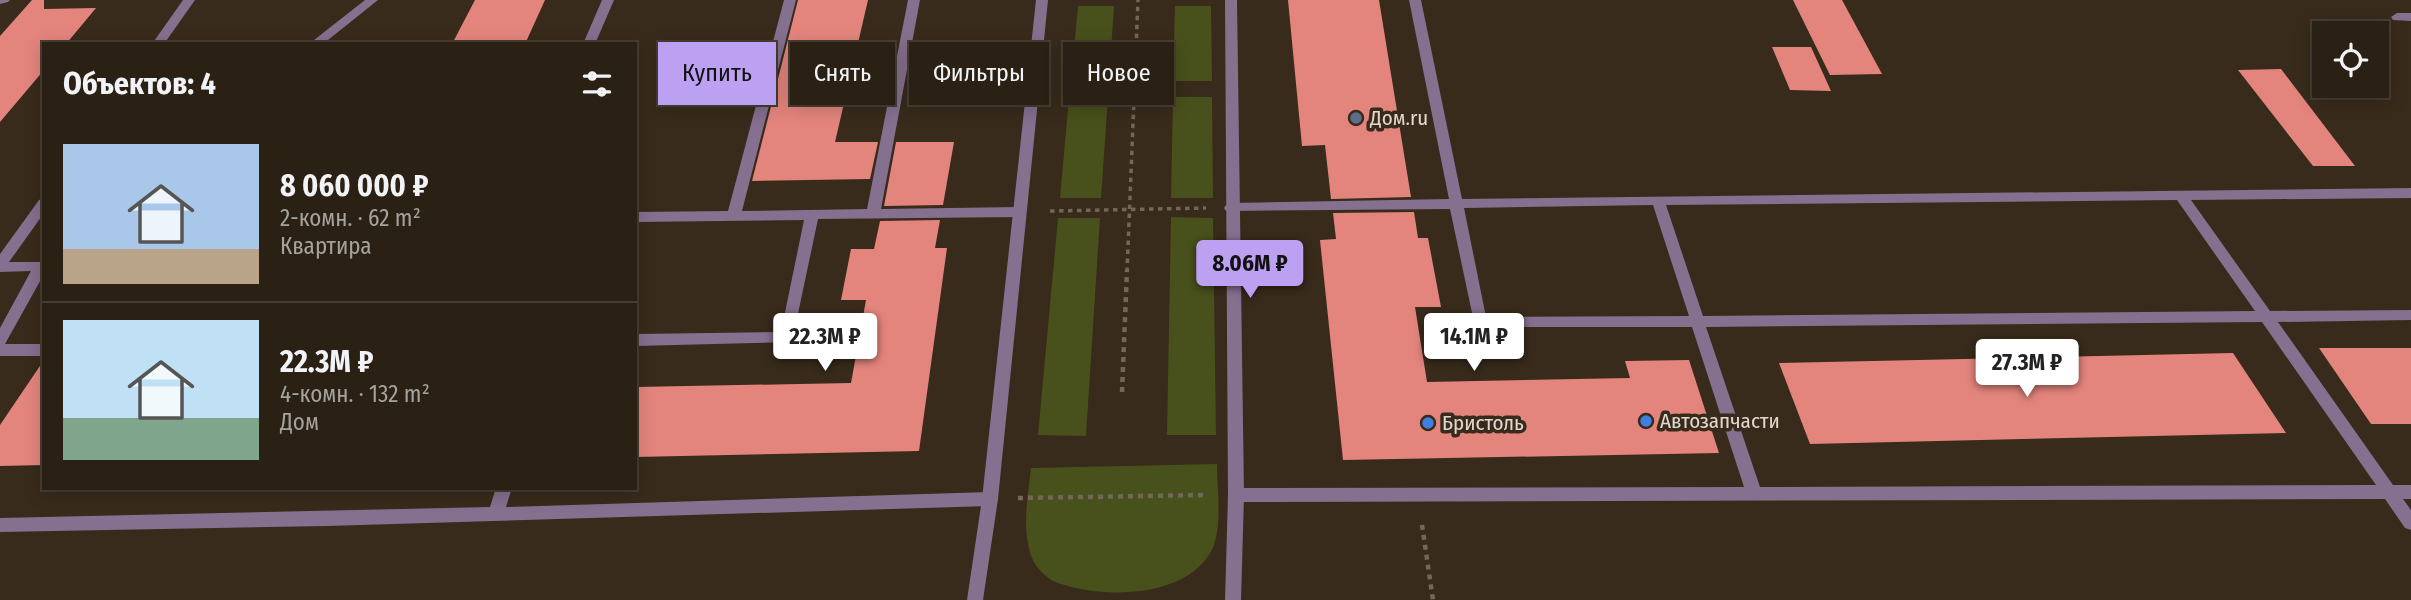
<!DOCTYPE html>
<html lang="ru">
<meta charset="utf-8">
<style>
body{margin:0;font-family:"Fira Sans Condensed",sans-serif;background:#362d22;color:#f1f3f6;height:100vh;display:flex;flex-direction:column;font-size:26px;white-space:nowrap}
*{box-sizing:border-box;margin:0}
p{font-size:23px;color:#a5a3a0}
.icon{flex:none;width:38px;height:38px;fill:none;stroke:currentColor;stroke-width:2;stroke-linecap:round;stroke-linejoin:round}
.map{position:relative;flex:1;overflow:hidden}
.drawer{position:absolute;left:42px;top:42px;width:595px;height:448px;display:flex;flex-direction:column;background:#2a2014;border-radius:0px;box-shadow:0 4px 18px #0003,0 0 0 2px #463e34}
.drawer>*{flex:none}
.top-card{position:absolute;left:658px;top:42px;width:665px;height:63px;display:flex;gap:14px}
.controls{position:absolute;left:2312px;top:21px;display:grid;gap:14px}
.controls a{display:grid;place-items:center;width:77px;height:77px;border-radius:0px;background:#2a2014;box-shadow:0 4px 18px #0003,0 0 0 2px #463e34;font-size:35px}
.price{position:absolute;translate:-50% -60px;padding:0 16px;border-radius:7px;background:#fff;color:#222;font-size:23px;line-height:46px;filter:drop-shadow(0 2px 4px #0008)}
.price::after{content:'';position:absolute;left:50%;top:42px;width:21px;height:16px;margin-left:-10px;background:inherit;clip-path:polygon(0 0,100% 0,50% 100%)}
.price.active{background:#bca0f2;color:#111}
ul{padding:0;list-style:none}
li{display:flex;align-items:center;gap:21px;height:175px;padding:0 21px}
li+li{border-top:2px solid #463e34}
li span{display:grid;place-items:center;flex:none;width:196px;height:140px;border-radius:0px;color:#555}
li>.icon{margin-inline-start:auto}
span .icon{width:84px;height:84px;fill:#fffc;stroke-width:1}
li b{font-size:30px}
h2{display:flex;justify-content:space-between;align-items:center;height:84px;padding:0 21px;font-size:30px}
.chip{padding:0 24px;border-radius:0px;background:#2a2014;box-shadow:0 4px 18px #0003,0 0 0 2px #463e34;font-size:24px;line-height:63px}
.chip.active{background:#bca0f2;color:#111}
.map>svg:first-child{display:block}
</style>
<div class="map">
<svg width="2411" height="600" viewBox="0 0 2411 600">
<rect width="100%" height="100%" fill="#382b1b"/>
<g fill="#48501b">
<polygon points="1078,6 1114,6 1109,82 1071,81"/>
<polygon points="1175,6 1211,6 1212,81 1173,81"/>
<polygon points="1173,97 1212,97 1213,198 1171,198"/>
<polygon points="1069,98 1108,98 1101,198 1060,198"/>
<polygon points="1171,217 1213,218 1216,435 1167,435"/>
<polygon points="1058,218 1100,218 1086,436 1038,435"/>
<path d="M1217 464C1217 489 1222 521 1214 545 1192 600 1099 600 1053 581 1044 575 1036 568 1032 558 1021 529 1028 497 1031 468Z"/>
</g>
<g fill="#e3857d">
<polygon points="32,0 44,0 44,9 96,8 66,44 44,44 44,70 0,122 0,36"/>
<polygon points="475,0 545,0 525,44 452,44"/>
<polygon points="798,0 868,0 835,142 878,142 870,179 752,181"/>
<polygon points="1288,0 1379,0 1411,197 1331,199 1325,145 1302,146"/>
<polygon points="1793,0 1842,0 1882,74 1830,75"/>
<polygon points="1772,47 1811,47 1831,91 1790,90"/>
<polygon points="2281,69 2355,166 2313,166 2238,70"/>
<polygon points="896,142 954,142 943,205 884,206"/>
<polygon points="1414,212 1418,238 1428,238 1441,307 1415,307 1427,382 1630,378 1625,361 1689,360 1719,453 1343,460 1320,240 1336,239 1333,213"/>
<polygon points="940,220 935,248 947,248 919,451 635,457 635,387 851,383 866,300 841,300 851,249 874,249 880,221"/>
<polygon points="2319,348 2411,348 2411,424 2371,424"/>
<polygon points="2233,353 2286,433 1810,444 1779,363"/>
<polygon points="44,360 44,465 0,466 0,425"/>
</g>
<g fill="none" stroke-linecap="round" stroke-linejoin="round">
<g stroke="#726759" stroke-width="3.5" stroke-dasharray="4.5 4.5" stroke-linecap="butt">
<polyline points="1050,211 1206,208"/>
<polyline points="1127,272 1138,0"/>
</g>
<g stroke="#726759" stroke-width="4.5" stroke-dasharray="5 5" stroke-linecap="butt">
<polyline points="1122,392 1127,270"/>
<polyline points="1018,498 1206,495"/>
<polyline points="1422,525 1433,600"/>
</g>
<g fill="#85708f" fill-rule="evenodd">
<polygon points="0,0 10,0 8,2 0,4"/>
<polygon points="183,0 195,0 164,44 152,44"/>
<polygon points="365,0 378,0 323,44 309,44"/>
<polygon points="602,0 614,0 595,44 583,44"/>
<polygon points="784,0 796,0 742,211 867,209 908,0 920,0 881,209 1019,207 1026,212 1019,217 818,219 792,342 635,346 635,334 781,332 804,220 635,222 635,212 728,211"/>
<path d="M1409 0H1421L1462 199 2411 188V198L2191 200 2270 311 2411 310V320L2278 322 2393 485H2411V499H2403L2411 510V530L2405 528 2385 499 1236 502 1230 500 1228 495 1230 490 1236 488 1744 487 1692 327H1475L1450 209 1226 211 1224 208 1226 205 1231 203 1449 199ZM2177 200 2255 311 1703 316 1666 205ZM1653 205 1689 316 1486 317 1464 208ZM2262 322 2376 485 1760 487 1706 327Z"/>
<polygon points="2397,13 2411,13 2411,21 2393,20 2391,17"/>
<polygon points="44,198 44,213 9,262 44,262 44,274 5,344 44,344 44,356 0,356 0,328 31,271 0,272 0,254 39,200"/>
<polygon points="496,488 512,488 506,507 990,492 996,494 998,499 996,504 990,506 327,526 0,532 0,518 490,507"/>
</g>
<g fill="#85708f" fill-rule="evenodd">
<polygon points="1036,0 1048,0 998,499 983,600 967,600 982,499"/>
<polygon points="1225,0 1237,0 1244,495 1241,600 1225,600 1228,495"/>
</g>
</g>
<circle fill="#5c6f8a" stroke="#382b1b" stroke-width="2.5" cx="1356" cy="118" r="7"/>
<g fill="#3f7fe0" stroke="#382b1b" stroke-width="2.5">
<circle cx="1646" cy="421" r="7"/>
<circle cx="1428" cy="423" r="7"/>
</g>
<g text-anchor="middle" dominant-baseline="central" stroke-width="7" stroke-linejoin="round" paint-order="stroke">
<g font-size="21" fill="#e1d9cf" stroke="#382b1b" text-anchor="start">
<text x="1370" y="118">Дом.ru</text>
<text x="1660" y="421">Автозапчасти</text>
<text x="1442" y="423">Бристоль</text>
</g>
</g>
</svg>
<div class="controls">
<a><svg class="icon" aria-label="locate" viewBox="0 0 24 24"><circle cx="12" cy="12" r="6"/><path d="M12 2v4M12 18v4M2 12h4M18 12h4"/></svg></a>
</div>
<b class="price active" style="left:1250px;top:300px">8.06M ₽</b>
<b class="price" style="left:825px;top:373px">22.3M ₽</b>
<b class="price" style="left:1474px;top:373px">14.1M ₽</b>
<b class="price" style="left:2027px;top:399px">27.3M ₽</b>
<div class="top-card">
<a class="chip active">Купить</a>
<a class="chip">Снять</a>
<a class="chip">Фильтры</a>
<a class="chip">Новое</a>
</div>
<section class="drawer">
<h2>Объектов: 4<svg class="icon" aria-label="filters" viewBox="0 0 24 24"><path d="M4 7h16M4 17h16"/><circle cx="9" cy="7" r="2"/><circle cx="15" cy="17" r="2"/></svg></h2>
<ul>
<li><span style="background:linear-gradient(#a9c7e8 75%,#b9a48a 0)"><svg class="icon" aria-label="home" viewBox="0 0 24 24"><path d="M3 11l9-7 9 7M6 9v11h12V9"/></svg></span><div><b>8 060 000 ₽</b><p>2-комн. · 62 m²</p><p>Квартира</p></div></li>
<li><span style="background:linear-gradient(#bfe0f5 70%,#7fa58c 0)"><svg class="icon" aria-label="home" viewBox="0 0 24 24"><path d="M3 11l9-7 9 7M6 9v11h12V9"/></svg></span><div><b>22.3M ₽</b><p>4-комн. · 132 m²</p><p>Дом</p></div></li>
</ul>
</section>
</div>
